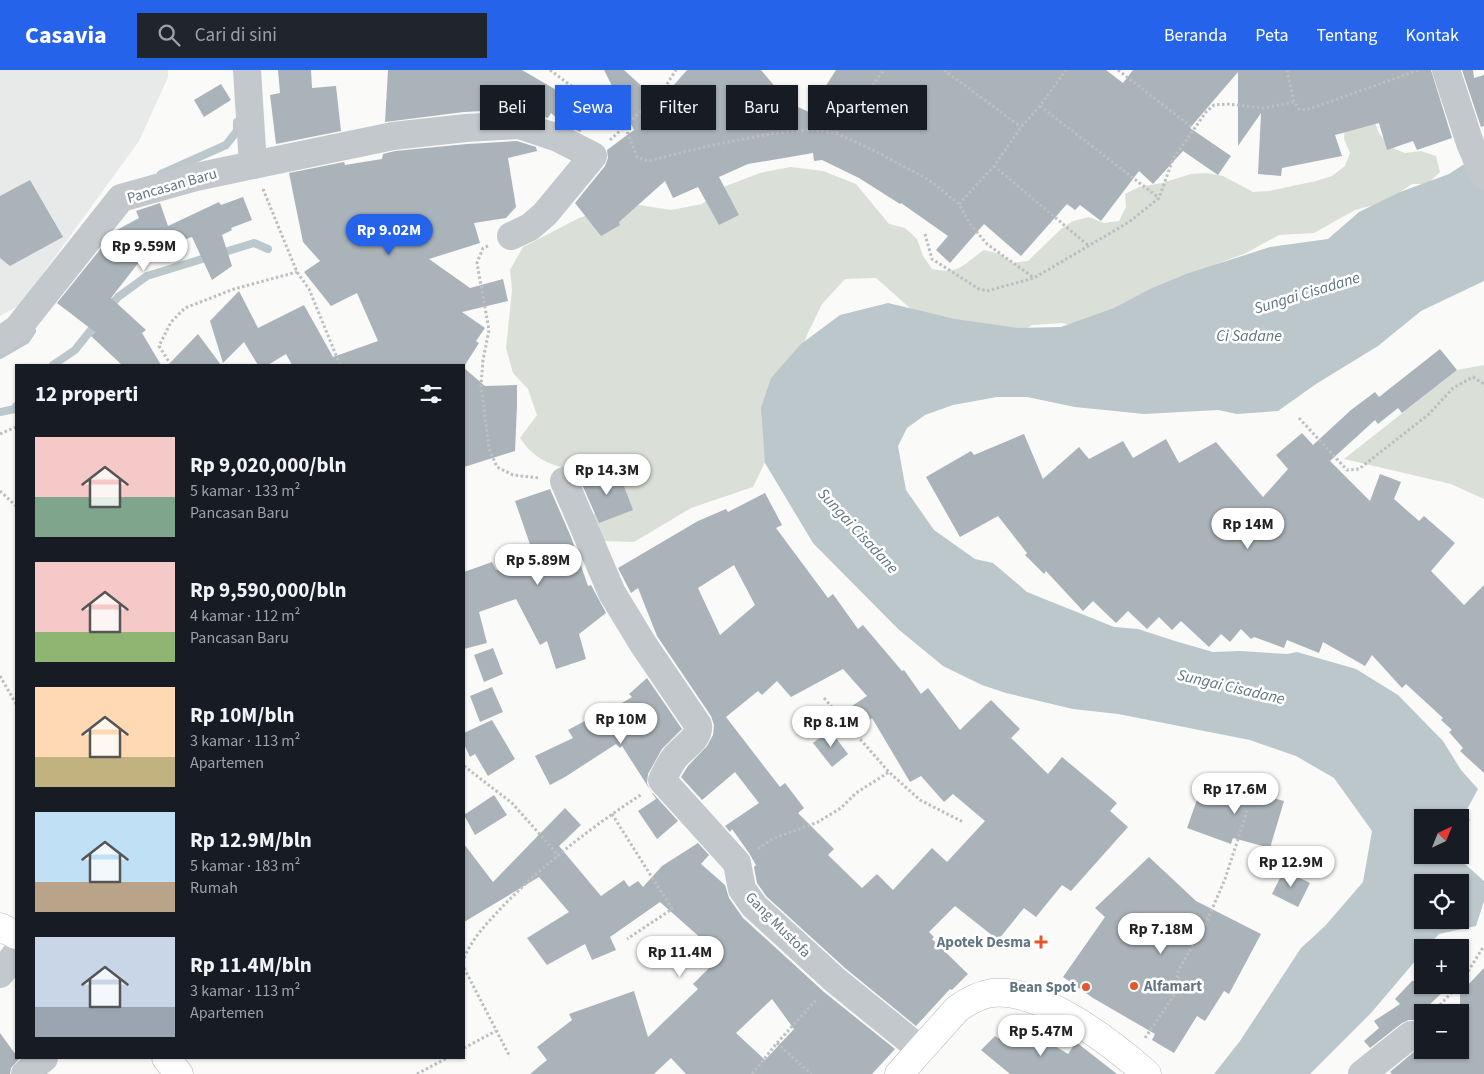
<!DOCTYPE html>
<html lang="id">
<meta charset="utf-8">
<style>
body{margin:0;font-family:"Source Sans 3",sans-serif;background:#20242c;color:#f1f3f6;height:100vh;display:flex;flex-direction:column;font-size:19px;white-space:nowrap}
*{box-sizing:border-box;margin:0}
p{font-size:16px;color:#9ea1a6}
.icon{flex:none;width:28px;height:28px;fill:none;stroke:currentColor;stroke-width:2;stroke-linecap:round;stroke-linejoin:round}
.map{position:relative;flex:1;overflow:hidden}
.drawer{position:absolute;left:15px;top:294px;width:450px;height:695px;display:flex;flex-direction:column;background:#171b24;border-radius:0px;box-shadow:0 1px 4px #0004}
.drawer>*{flex:none}
.banner{position:absolute;left:480px;top:15px;width:475px;height:45px;display:flex;gap:10px}
.needle{width:32px;rotate:43deg}
.fabs{position:absolute;left:1414px;top:739px;display:grid;gap:10px}
.fabs a{display:grid;place-items:center;width:55px;height:55px;border-radius:0px;background:#171b24;box-shadow:0 1px 4px #0004;font-size:25px}
.price{position:absolute;translate:-50% -42px;padding:0 11px;border-radius:18px;background:#fff;color:#222;font-size:16px;line-height:32px;filter:drop-shadow(0 1px 2px #0008)}
.price::after{content:'';position:absolute;left:50%;top:30px;width:15px;height:11px;margin-left:-8px;background:inherit;clip-path:polygon(0 0,100% 0,50% 100%)}
.price.current{background:#2563eb;color:#fff}
ul{padding:0;list-style:none}
li{display:flex;align-items:center;gap:15px;height:125px;padding:0 20px}
li span{display:grid;place-items:center;flex:none;width:140px;height:100px;border-radius:0px;color:#555}
li>.icon{margin-inline-start:auto}
span .icon{width:60px;height:60px;fill:#fffc;stroke-width:1}
li b{font-size:21px}
h2{display:flex;justify-content:space-between;align-items:center;height:60px;padding:0 20px;font-size:21px}
.chip{padding:0 18px;border-radius:0px;background:#171b24;box-shadow:0 1px 4px #0004;font-size:18px;line-height:45px}
.chip.current{background:#2563eb;color:#fff}
header{display:flex;align-items:center;gap:30px;box-sizing:border-box;height:70px;padding:0 25px;background:#2563eb;color:#fff}
header strong{font-size:24px}
nav{display:flex;gap:28px;margin-inline-start:auto;font-size:18px}
.search{width:350px;height:45px;background:#20242c;display:flex;align-items:center;gap:12px;box-sizing:border-box;padding:0 18px;border-radius:0px;color:#9ea1a6;font-size:19px}
.map>svg:first-child{display:block}
</style>
<header>
<strong>Casavia</strong>
<div class="search"><svg class="icon" aria-label="search" viewBox="0 0 24 24"><circle cx="10" cy="10" r="6"/><path d="M15 15l6 6"/></svg>Cari di sini</div>
<nav><a>Beranda</a><a>Peta</a><a>Tentang</a><a>Kontak</a></nav>
</header>
<div class="map">
<svg width="1484" height="1004" viewBox="0 0 1484 1004">
<rect width="100%" height="100%" fill="#fafaf8"/>
<polygon fill="#e8e9e9" points="0,0 168,0 168,7 139,71 20,235 0,246"/>
<g fill="#dadfd7">
<path d="M1373 48 1379 63 1390 77 1405 83 1421 81 1436 86 1440 102 1427 114H1412L1385 132 1355 140 1314 163 1279 165 1246 183 1217 194 1150 239 1094 262 1063 253 1032 255 1005 273 920 247 876 208 845 209 822 234 807 265 767 388 753 417 691 438 634 472 604 471 592 446 613 425 593 402C577 403 545 395 533 383 528 379 524 373 520 368L537 345 528 319 513 303 506 278 512 220 510 200 523 177 579 148 607 139 639 135 671 140 702 134 726 116 760 103 790 97 823 101 856 114 889 154 905 158 917 169 923 186 932 199C960 205 963 194 984 180L1000 184 1013 193 1028 191 1061 159 1073 151 1089 147 1104 153 1119 151 1126 137 1125 124 1139 117 1162 113 1191 104 1206 103 1223 106 1253 122 1269 121 1316 111 1332 106 1345 96 1350 83 1344 69 1345 54Z"/>
<polygon points="1484,295 1484,429 1451,414 1344,389 1457,300"/>
</g>
<path fill="#bbc7cb" fill-rule="evenodd" d="M1484 85V211L1421 241 1378 276 1316 314 1278 341 1237 344 1218 340 1144 344 1075 337 1027 327H997L953 335 925 345 907 358 898 376 906 420 934 460 975 489 993 493 1027 522 1114 557 1138 559 1175 571 1213 582 1240 581 1287 584 1297 582 1356 599 1398 625 1443 671 1461 700 1478 719 1465 743 1470 750 1460 763V748H1422V785H1455L1484 811V831L1476 856 1439 864 1427 877 1422 878V883L1371 943 1310 1004H1214L1240 971 1301 878 1325 856 1363 812 1372 761 1334 708 1296 686 1250 670 1118 644 1073 639 1006 623 982 615 943 596 898 559 813 473 765 393 761 338 771 308 801 274 840 245 888 233 955 249 1018 258 1061 257 1114 238 1150 219 1186 204 1270 177 1328 169 1359 142 1400 122 1449 104 1475 87ZM1422 812H1460V850H1422Z"/>
<g fill="none" stroke-linecap="round" stroke-linejoin="round">
<g stroke="#bbc7cb" stroke-width="8">
<polyline points="161,104 226,75 237,61 237,52"/>
<polyline points="108,239 118,227 147,206 254,173 268,179"/>
<polyline points="0,285 26,270 32,261"/>
<polyline points="53,295 75,280 98,251"/>
<polyline points="0,342 15,339 16,336"/>
</g>
</g>
<g fill="#aab3b9" fill-rule="evenodd">
<polygon points="278,0 311,0 312,18 336,16 341,61 276,74 270,25 280,23"/>
<polygon points="388,0 522,0 596,43 580,62 562,53 551,43 548,48 518,39 464,42 385,52"/>
<polygon points="604,0 624,0 659,32 687,0 761,0 789,33 809,42 836,0 1106,0 1123,13 1133,0 1431,0 1452,68 1417,80 1413,71 1387,80 1379,53 1335,65 1342,86 1282,98 1281,106 1258,104 1261,43 1238,76 1238,2 1190,58 1231,86 1218,105 1183,81 1153,114 1139,101 1101,151 1080,135 1075,140 1067,134 1021,186 984,154 950,193 936,180 948,166 901,133 900,134 859,108 822,90 814,91 813,83 748,94 719,107 739,145 719,155 698,117 673,128 665,111 619,152 620,155 601,166 575,133 605,96 608,88 607,80 634,60"/>
<polygon points="1462,0 1473,0 1474,8 1484,5 1484,56 1481,57"/>
<polygon points="221,14 231,30 204,47 194,30"/>
<polygon points="517,71 536,77 537,81 508,88 516,137 506,148 474,153 480,173 429,189 470,218 503,209 508,231 462,242 485,258 476,271 479,273 465,295 292,295 286,284 268,295 258,295 244,272 223,293 210,251 239,221 258,258 304,235 333,287 378,271 357,223 331,236 304,202 320,191 303,172 289,103 344,92 345,95 382,89 383,84 395,81 467,74"/>
<polygon points="30,110 63,167 10,196 0,188 0,126"/>
<polygon points="243,127 252,150 231,158 232,160 222,165 232,196 212,210 192,167 146,183 111,228 146,260 142,263 161,295 122,295 91,266 95,262 57,233 115,161 139,148 136,141 160,133 168,156 219,132 221,135"/>
<polygon points="198,264 221,295 168,295"/>
<polygon points="1440,279 1457,300 1402,343 1398,338 1378,354 1375,350 1330,391 1370,431 1380,404 1401,412 1394,429 1419,451 1424,446 1455,473 1431,501 1464,535 1484,515 1484,703 1460,681 1463,678 1449,662 1452,660 1441,650 1443,648 1406,614 1402,618 1372,585 1365,596 1323,572 1319,583 1287,570 1284,578 1254,567 1251,569 1241,559 1230,572 1221,564 1209,577 1181,551 1172,560 1159,547 1147,559 1128,541 1116,553 1093,531 1083,541 1046,501 1044,504 1025,485 1027,483 998,446 960,467 926,407 971,381 974,385 1024,364 1043,409 1079,377 1089,389 1123,371 1133,388 1166,369 1179,393 1216,372 1263,427 1288,399 1276,385 1302,363 1313,375 1351,340 1375,322 1379,327"/>
<polygon points="464,298 485,316 517,315 517,336 515,381 464,397"/>
<polygon points="617,398 633,440 599,453 581,412"/>
<polygon points="550,419 571,467 588,516 591,515 606,543 579,564 586,589 556,599 547,571 540,575 516,529 479,542 487,573 464,579 464,502 492,492 496,500 534,486 515,431"/>
<path d="M765 423 782 455 776 458 828 528 833 524 858 559 863 555 902 601 904 600 921 624 928 618 960 660 991 630 1020 659 1011 668 1048 704 1062 687 1117 733 1110 741 1128 757 1071 821 1062 815 1036 847 1024 838 998 870 955 836 929 862 934 867 932 869 968 904 952 920 950 919 916 956 845 898 766 826 757 813 754 797 756 795 749 783 732 759 730 762 725 756 759 733 735 702 702 730 681 707 688 696 707 676 713 665 714 655 711 646 657 566 638 518 631 523 618 498 698 451 726 439 728 442ZM734 495 755 535 720 565 698 518ZM843 599 867 626 852 636 864 654 872 648 910 712 921 706 944 732 953 724 985 751 947 792 932 778 893 820 877 804 862 818 828 785 834 779 798 743 804 738 785 713 780 717 726 647 758 621 762 625 777 611 791 627Z"/>
<polygon points="493,578 503,604 484,612 474,585"/>
<polygon points="647,608 682,659 662,679 648,704 647,713 650,720 678,751 657,769 638,741 656,729 622,676 620,678 616,674 565,707 550,715 535,686 573,668 568,660 592,647 594,650 632,627 629,624"/>
<polygon points="492,617 503,642 480,652 470,626"/>
<polygon points="492,650 515,689 488,706 475,684 470,687 464,674 464,663"/>
<polygon points="830,660 848,684 832,697 813,673"/>
<polygon points="1205,707 1257,726 1258,724 1284,731 1270,778 1233,768 1231,774 1187,758"/>
<polygon points="494,725 507,745 475,765 464,745"/>
<path d="M565 738 581 755 559 776 601 826 624 810 629 817 638 811 643 817 662 796 698 773 709 785 701 794 725 815 729 828 743 848 824 922 895 979 872 1004H686L671 988 654 1004H530L547 990 537 977 572 950 569 944 634 921 648 967 698 919 693 914 721 886 660 832 610 867 616 880 592 890 585 874 547 895 527 868 569 842 539 807 464 852V774L493 812ZM772 929 794 959 765 990 736 963Z"/>
<polygon points="1149,787 1196,831 1261,864 1229,924 1224,921 1205,951 1197,946 1174,983 1152,970 1155,964 1093,928 1063,907 1105,847 1095,838"/>
<polygon points="1284,800 1310,813 1298,837 1272,824"/>
<polygon points="1484,898 1484,1004 1392,1004 1390,1002 1422,975 1422,980 1460,980 1460,915 1468,915"/>
<polygon points="1412,911 1420,911 1422,915 1450,915 1422,942 1422,955 1416,950 1409,950 1402,953 1370,978 1364,971 1379,958 1374,951 1400,934 1395,929"/>
<polygon points="1011,959 1023,968 1030,961 1068,984 1076,972 1117,1004 1010,1004 981,980 995,966 1001,970"/>
<polygon points="0,963 16,985 16,988 19,989 11,998 10,1004 0,1004"/>
</g>
<g fill="none" stroke-linecap="round" stroke-linejoin="round">
<g stroke="#b5babe" stroke-width="29">
<g id="major">
<polyline points="0,857 16,865"/>
<polyline points="166,988 179,1004"/>
<path d="M899 1004 957 939C968 931 979 925 992 923 1040 917 1113 974 1147 1004"/>
</g>
</g>
<g stroke="#bbbfc2" stroke-width="3" stroke-dasharray="2.5 2.5" stroke-linecap="butt">
<polyline points="550,0 625,56 637,87 648,91 713,75 775,63 810,60 836,63 875,81 929,110 959,134 970,154 987,174 1034,208"/>
<polyline points="944,0 1021,57"/>
<polyline points="1118,0 1193,58"/>
<polyline points="1287,0 1294,32 1299,39 1306,40 1419,0"/>
<polyline points="1040,36 1159,128"/>
<polyline points="836,63 884,0"/>
<polyline points="610,70 662,22 676,0"/>
<polyline points="994,96 1089,176"/>
<polyline points="263,119 297,202 309,219 340,295"/>
<polyline points="959,134 994,96 1021,57 1040,36 1066,0"/>
<polyline points="925,164 932,189 979,219 987,221 1034,208 1129,152 1159,128 1173,89 1206,42 1214,35 1227,34 1264,38 1294,32"/>
<polyline points="488,176 483,178 477,193 489,260 483,290 481,315 489,379 497,397 513,405 539,408"/>
<polyline points="171,295 159,276 171,252 185,238 234,219 297,202"/>
<polyline points="1299,348 1347,400 1359,399 1429,344 1453,318 1473,307 1484,314"/>
<polyline points="0,364 16,357"/>
<polyline points="0,421 16,436"/>
<polyline points="0,606 16,634"/>
<polyline points="824,628 889,702 920,730 963,752"/>
<polyline points="464,696 512,733 559,786"/>
<polyline points="612,744 672,839 627,869"/>
<polyline points="758,779 772,769 818,752 841,738 856,723 889,702"/>
<path d="M464 888C473 867 489 851 505 834 546 792 593 756 642 724"/>
<polyline points="464,898 510,987"/>
<polyline points="1460,914 1484,876"/>
<polyline points="1433,942 1459,915"/>
<polyline points="1145,968 1177,921 1178,901 1207,851 1225,809 1248,738"/>
<polyline points="777,973 811,1004"/>
<polyline points="464,978 496,961"/>
<polyline points="417,1004 447,988"/>
<polyline points="752,1004 777,973 817,929"/>
</g>
<g stroke="#c3c8cc" stroke-width="28">
<polyline points="1446,0 1470,73 1484,106"/>
<polyline points="253,95 393,66 466,58 519,55 558,68 593,86 545,144 530,157 511,166"/>
<polyline points="0,271 18,258 121,128 196,107 253,95 247,0"/>
<path d="M564 411 612 523 643 574 698 655C700 668 684 677 676 686 670 693 666 702 662 710L737 793 742 819 754 836 835 910 920 979"/>
<polyline points="0,904 16,884"/>
<polyline points="25,1004 44,988"/>
<polyline points="1362,1004 1411,965"/>
</g>
<use href="#major" stroke="#fff" stroke-width="28"/>
</g>
<g fill="#e4572e" stroke="#fff" stroke-width="2">
<path d="M1038.5 864.5h5v5h5v5h-5v5h-5v-5h-5v-5h5z"/>
<circle cx="1134" cy="916" r="5"/>
<circle cx="1086" cy="917" r="5"/>
</g>
<g text-anchor="middle" dominant-baseline="central" stroke-width="5" stroke-linejoin="round" paint-order="stroke">
<g font-size="15" fill="#657683" stroke="#fff">
<text transform="translate(172 116) rotate(-16)">Pancasan Baru</text>
<text transform="translate(778 855) rotate(45)">Gang Mustofa</text>
</g>
<g font-size="15" font-weight="bold" fill="#657683" stroke="#fff" text-anchor="end">
<text x="1031" y="872">Apotek Desma</text>
<text x="1144" y="916" text-anchor="start">Alfamart</text>
<text x="1076" y="917">Bean Spot</text>
</g>
<g font-size="16" font-style="italic" fill="#60757c" stroke="#fff">
<text transform="translate(1307 223) rotate(-17)">Sungai Cisadane</text>
<text x="1249" y="266">Ci Sadane</text>
<text transform="translate(858 461) rotate(47)">Sungai Cisadane</text>
<text transform="translate(1231 617) rotate(13)">Sungai Cisadane</text>
</g>
</g>
</svg>
<div class="fabs">
<a><svg class="needle" viewBox="-14 -14 28 28"><path d="M0-13l5 13h-10z" fill="#e53935"/><path d="M0 13l5-13h-10z" fill="#9ea1a6"/></svg></a>
<a><svg class="icon" aria-label="locate" viewBox="0 0 24 24"><circle cx="12" cy="12" r="6"/><path d="M12 2v4M12 18v4M2 12h4M18 12h4"/></svg></a>
<a>+</a>
<a>−</a>
</div>
<b class="price current" style="left:389px;top:186px">Rp 9.02M</b>
<b class="price" style="left:144px;top:202px">Rp 9.59M</b>
<b class="price" style="left:607px;top:426px">Rp 14.3M</b>
<b class="price" style="left:1248px;top:480px">Rp 14M</b>
<b class="price" style="left:538px;top:516px">Rp 5.89M</b>
<b class="price" style="left:621px;top:675px">Rp 10M</b>
<b class="price" style="left:831px;top:678px">Rp 8.1M</b>
<b class="price" style="left:1235px;top:745px">Rp 17.6M</b>
<b class="price" style="left:1291px;top:818px">Rp 12.9M</b>
<b class="price" style="left:1161px;top:885px">Rp 7.18M</b>
<b class="price" style="left:680px;top:908px">Rp 11.4M</b>
<b class="price" style="left:1041px;top:987px">Rp 5.47M</b>
<div class="banner">
<a class="chip">Beli</a>
<a class="chip current">Sewa</a>
<a class="chip">Filter</a>
<a class="chip">Baru</a>
<a class="chip">Apartemen</a>
</div>
<section class="drawer">
<h2>12 properti<svg class="icon" aria-label="filters" viewBox="0 0 24 24"><path d="M4 7h16M4 17h16"/><circle cx="9" cy="7" r="2"/><circle cx="15" cy="17" r="2"/></svg></h2>
<ul>
<li><span style="background:linear-gradient(#f6c9c9 60%,#7fa58c 0)"><svg class="icon" aria-label="home" viewBox="0 0 24 24"><path d="M3 11l9-7 9 7M6 9v11h12V9"/></svg></span><div><b>Rp 9,020,000/bln</b><p>5 kamar · 133 m²</p><p>Pancasan Baru</p></div></li>
<li><span style="background:linear-gradient(#f6c9c9 70%,#8fb573 0)"><svg class="icon" aria-label="home" viewBox="0 0 24 24"><path d="M3 11l9-7 9 7M6 9v11h12V9"/></svg></span><div><b>Rp 9,590,000/bln</b><p>4 kamar · 112 m²</p><p>Pancasan Baru</p></div></li>
<li><span style="background:linear-gradient(#ffd9b3 70%,#c2b280 0)"><svg class="icon" aria-label="home" viewBox="0 0 24 24"><path d="M3 11l9-7 9 7M6 9v11h12V9"/></svg></span><div><b>Rp 10M/bln</b><p>3 kamar · 113 m²</p><p>Apartemen</p></div></li>
<li><span style="background:linear-gradient(#bfe0f5 70%,#b9a48a 0)"><svg class="icon" aria-label="home" viewBox="0 0 24 24"><path d="M3 11l9-7 9 7M6 9v11h12V9"/></svg></span><div><b>Rp 12.9M/bln</b><p>5 kamar · 183 m²</p><p>Rumah</p></div></li>
<li><span style="background:linear-gradient(#c9d6e8 70%,#9aa5b1 0)"><svg class="icon" aria-label="home" viewBox="0 0 24 24"><path d="M3 11l9-7 9 7M6 9v11h12V9"/></svg></span><div><b>Rp 11.4M/bln</b><p>3 kamar · 113 m²</p><p>Apartemen</p></div></li>
</ul>
</section>
</div>
